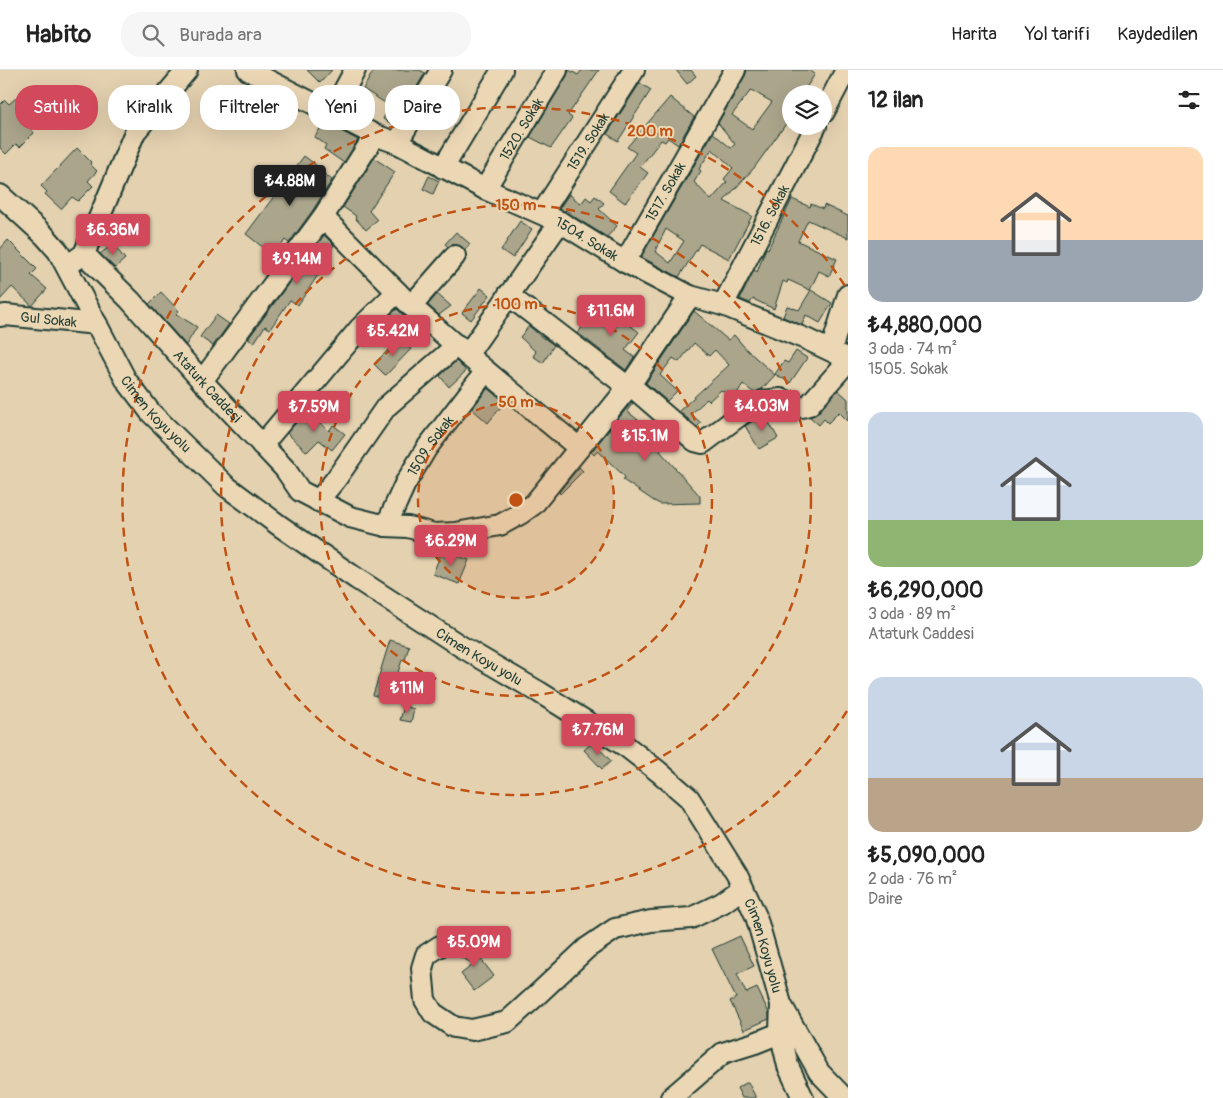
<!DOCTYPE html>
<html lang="tr">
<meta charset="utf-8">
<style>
body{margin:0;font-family:Pangolin,sans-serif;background:#f6f6f6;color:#222;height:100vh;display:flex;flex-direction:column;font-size:19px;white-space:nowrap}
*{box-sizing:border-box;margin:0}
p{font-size:16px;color:#767676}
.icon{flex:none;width:28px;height:28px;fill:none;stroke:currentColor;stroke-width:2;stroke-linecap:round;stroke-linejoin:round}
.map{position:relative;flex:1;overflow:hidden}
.sheet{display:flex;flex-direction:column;background:#fff;width:375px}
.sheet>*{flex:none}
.top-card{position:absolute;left:15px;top:15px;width:475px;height:45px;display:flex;gap:10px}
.buttons{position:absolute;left:782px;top:15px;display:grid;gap:10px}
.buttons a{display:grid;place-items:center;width:50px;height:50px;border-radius:50%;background:#fff;box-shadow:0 5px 20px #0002;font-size:25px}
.price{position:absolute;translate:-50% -42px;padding:0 11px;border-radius:5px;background:#d1495b;color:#fff;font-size:16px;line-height:32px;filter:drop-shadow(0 1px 2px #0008)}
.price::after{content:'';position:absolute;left:50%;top:30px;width:15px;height:11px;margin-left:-8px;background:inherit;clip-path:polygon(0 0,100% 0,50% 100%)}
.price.current{background:#222;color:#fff}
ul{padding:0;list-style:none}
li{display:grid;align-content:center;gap:10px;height:265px;padding:0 20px}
li span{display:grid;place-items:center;height:155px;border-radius:15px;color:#555}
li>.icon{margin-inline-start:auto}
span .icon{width:90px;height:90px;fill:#fffc;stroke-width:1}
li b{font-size:21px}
h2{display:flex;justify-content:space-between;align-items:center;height:60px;padding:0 20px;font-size:21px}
.pill{padding:0 18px;border-radius:20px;background:#fff;box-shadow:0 5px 20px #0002;font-size:18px;line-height:45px}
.pill.current{background:#d1495b;color:#fff}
header{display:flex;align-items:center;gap:30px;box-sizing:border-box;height:70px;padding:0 25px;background:#fff;border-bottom:1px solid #e0e0e0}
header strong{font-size:24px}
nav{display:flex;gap:28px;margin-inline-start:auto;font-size:18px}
.search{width:350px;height:45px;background:#f6f6f6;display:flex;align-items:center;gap:12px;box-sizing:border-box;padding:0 18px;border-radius:20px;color:#767676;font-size:19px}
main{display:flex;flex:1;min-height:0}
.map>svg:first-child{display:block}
</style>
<header>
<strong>Habito</strong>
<div class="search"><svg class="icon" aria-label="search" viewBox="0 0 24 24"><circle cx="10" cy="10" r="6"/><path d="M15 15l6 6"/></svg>Burada ara</div>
<nav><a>Harita</a><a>Yol tarifi</a><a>Kaydedilen</a></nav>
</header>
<main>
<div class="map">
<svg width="848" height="1028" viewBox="0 0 848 1028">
<rect width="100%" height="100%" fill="#e4d1b0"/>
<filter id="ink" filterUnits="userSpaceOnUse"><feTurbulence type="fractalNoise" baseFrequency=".02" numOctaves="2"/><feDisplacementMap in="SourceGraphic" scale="10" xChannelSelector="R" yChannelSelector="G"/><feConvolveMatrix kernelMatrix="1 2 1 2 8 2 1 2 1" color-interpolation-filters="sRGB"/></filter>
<g filter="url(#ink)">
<g fill="#aaa58b" stroke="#1f3d34" fill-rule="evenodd">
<polygon points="307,0 332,0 320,13"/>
<polygon points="374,0 420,0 425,3 394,55 383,49 390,36 363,19"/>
<polygon points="569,0 578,5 582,0 599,0 568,45 572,48 551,78 530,67 567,6"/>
<polygon points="676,0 691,0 696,6 687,14"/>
<path d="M747 0H809L815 4 802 24H791V47L754 98 724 131 752 146 729 189 700 174 679 207 641 187 713 63 731 78 735 74 718 53 745 6ZM751 20 772 32 752 59 732 45ZM712 79 733 98 724 109 727 112 711 130 694 112 701 101 699 99ZM666 159 684 171 670 193 655 181Z"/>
<polygon points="640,13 651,20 618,71 607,64"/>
<polygon points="24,25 35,36 39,33 46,41 41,45 44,47 31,59 34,63 20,77 16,74 6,84 0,78 0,35 5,30 9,34 16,28 19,31"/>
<polygon points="670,27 694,47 678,75 668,68 665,72 661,70 640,97 648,103 625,133 609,121 636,83 627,77"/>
<polygon points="324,52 358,70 344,93 324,79 326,75 315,67"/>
<polygon points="77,78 91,92 90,94 97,101 88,111 93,116 78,131 72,127 61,139 45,124 47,122 41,116"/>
<polygon points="304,86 320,98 319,100 332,110 313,140 289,173 285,170 274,186 246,164"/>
<polygon points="374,88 395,102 369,141 377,150 366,160 355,148 356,146 343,137"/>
<polygon points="429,106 439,111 433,124 423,119"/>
<polygon points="569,124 581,134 586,127 591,131 595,126 604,133 599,139 617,156 607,167 576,148 566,140 565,141 559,139"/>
<polygon points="792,129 810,137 811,134 823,139 824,135 848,146 848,168 808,150 798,171 837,189 829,206 819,201 810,220 788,210 787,213 783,211 774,239 753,229 750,233 740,229 754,200 757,202 766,178 768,179"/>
<polygon points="520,151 532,159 513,188 501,180"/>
<polygon points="456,162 470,174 465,180 462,177 458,175 452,175 448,177 445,174"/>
<polygon points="324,165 334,175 325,188 329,191 319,206 318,205 298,235 290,230 270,259 265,256 254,273 248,269"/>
<polygon points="8,170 37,199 31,205 47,219 32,236 12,217 0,230 0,179"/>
<polygon points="113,174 125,189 115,198 100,184"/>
<polygon points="481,218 490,225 471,250 462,243"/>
<polygon points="811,220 832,233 820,253 806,245 802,255 783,247 787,236 799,240"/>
<polygon points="161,222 179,241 176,244 197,257 186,275 149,234"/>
<polygon points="437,224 451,236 439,245 428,235"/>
<polygon points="610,236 625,247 623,250 639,262 625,280 634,287 626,300 578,263 587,250 595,256"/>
<polygon points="397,239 412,253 399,264 386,249"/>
<polygon points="694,241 728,270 734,265 747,280 775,305 762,319 754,323 743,314 734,328 721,320 709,331 707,329 691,344 701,353 697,357 679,341 729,295 715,280 709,286 694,273 679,292 673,288 660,305 677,321 667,331 646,313"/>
<polygon points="216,245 229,254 213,276 200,267"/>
<polygon points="529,256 544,269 544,268 554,275 543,293 533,286 536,282 520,267"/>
<polygon points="400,268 411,279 386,305 384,304 374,294"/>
<polygon points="796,281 807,288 790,313 775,304 784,291 788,293"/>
<polygon points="456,291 466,301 449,317 440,306"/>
<polygon points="488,318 505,332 488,353 472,339"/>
<polygon points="838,320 848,329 848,351 839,342 828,353 824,349 819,355 810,347 818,343"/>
<polygon points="632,332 633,333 627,341 643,354 645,352 664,367 657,375 662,379 660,381 700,426 700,433 660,434 654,431 623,410 625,407 598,381 594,385 591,382"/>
<polygon points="307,340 329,361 333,355 345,364 332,380 319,370 307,382 287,363"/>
<polygon points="764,344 778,368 759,379 745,356"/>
<polygon points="579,397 583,401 560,424 559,422"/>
<polygon points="442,480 469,490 459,514 433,504"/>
<polygon points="390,570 409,576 405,590 402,590 389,630 373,625"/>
<polygon points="404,636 414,639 411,652 400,650"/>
<polygon points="593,672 611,691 602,699 584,680"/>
<polygon points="740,866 754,896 737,904 746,923 757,918 769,943 769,949 744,960 730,931 736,928 712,879"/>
<polygon points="457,874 477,884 494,906 474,921 461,904 474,894 452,883"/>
<polygon points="748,1012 756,1028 742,1028 737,1018"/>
</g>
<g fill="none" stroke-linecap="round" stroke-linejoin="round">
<g stroke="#1f3d34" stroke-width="24">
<g id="minor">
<path id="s1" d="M248 0 375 65 397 73 485 119 560 152 625 192 690 226 723 235 806 269 848 289"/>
<polyline points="824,42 846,0"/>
<polyline points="332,43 355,0"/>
<polyline points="397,73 441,0"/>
<polyline points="443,98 502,0"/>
<path id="s2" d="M485 119 557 0"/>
<path id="s3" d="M0 125 44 165 58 181 126 310 151 343 226 416 280 456 357 509 462 577 539 622 627 677 659 702 689 728 737 805 756 846 781 934 780 961 788 996 803 1028"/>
<path id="s4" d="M542 143 634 0"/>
<polyline points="323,147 411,236 467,285 579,378"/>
<path id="s5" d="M84 184 130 230 202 311 285 399 300 421 350 447 386 456 408 457 434 464 456 463 500 455 520 444 534 434 630 315 690 226"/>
<polyline points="74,191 84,184 135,62 187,0"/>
<path id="s6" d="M625 192 735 0"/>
<polyline points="508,225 628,317"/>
<path id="s7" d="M723 235 816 56"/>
<polyline points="411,236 455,186"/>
<path id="s8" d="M0 246 5 245 97 254"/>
<polyline points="831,280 848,225"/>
<polyline points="467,285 560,152"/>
<polyline points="202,311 323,147 375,65"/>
<polyline points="630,315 695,371 703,373 747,340 763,331 781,329 802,337 809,335 848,291"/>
<polyline points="262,375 360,258 397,222"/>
<polyline points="318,431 336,409 386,337 457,275"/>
<path id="s9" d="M386 456 405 414 426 379 486 301"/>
<polyline points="440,876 426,885 422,898 425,930 433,943 454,957 472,960 507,952 539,923 587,878 615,859 651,851 691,848 722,833 743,818"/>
<polyline points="782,936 819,1002 844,1028"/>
<polyline points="671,1028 723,983 755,973 775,965 780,961"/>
</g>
</g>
<use href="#minor" stroke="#ecd7b5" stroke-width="20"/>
</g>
</g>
<circle cx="516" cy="430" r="98" fill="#c05314" fill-opacity=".12"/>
<g fill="none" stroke="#c05314" stroke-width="2.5" stroke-dasharray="9 6">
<circle cx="516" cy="430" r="98"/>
<circle cx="516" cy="430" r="196"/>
<circle cx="516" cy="430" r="295"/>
<path d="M847 641A393 393 0 1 1 847 219"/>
</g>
<g text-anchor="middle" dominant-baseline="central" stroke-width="4" stroke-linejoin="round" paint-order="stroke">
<g font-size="14" fill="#1f3d34" stroke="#ecd7b5">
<text stroke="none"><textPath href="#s2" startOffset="70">1520. Sokak</textPath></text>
<text stroke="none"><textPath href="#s4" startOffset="85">1519. Sokak</textPath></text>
<text stroke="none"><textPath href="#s6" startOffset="81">1517. Sokak</textPath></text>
<text stroke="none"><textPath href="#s7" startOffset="101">1516. Sokak</textPath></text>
<text stroke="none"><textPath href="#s1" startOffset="379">1504. Sokak</textPath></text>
<text stroke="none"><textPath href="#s8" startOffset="49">Gul Sokak</textPath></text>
<text stroke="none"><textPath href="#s5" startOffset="181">Ataturk Caddesi</textPath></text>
<text stroke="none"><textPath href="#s3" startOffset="272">Cimen Koyu yolu</textPath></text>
<text stroke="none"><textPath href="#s9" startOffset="92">1509. Sokak</textPath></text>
<text stroke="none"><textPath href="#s3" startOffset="678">Cimen Koyu yolu</textPath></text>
<text stroke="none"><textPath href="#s3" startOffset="1098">Cimen Koyu yolu</textPath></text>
</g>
</g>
<circle cx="516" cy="430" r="8" fill="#c05314" stroke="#ecd7b5" stroke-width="2.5"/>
<g font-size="15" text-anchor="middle" font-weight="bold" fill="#c05314" stroke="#ecd7b5" stroke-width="4" stroke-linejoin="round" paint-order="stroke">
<text x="650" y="66">200 m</text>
<text x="516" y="140">150 m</text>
<text x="516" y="239">100 m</text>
<text x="516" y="337">50 m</text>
</g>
</svg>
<div class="buttons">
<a><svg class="icon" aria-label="layers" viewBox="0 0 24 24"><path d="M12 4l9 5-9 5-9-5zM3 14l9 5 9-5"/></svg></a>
</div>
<b class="price current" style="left:290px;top:137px">₺4.88M</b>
<b class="price" style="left:113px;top:186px">₺6.36M</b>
<b class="price" style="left:297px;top:215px">₺9.14M</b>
<b class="price" style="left:611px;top:267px">₺11.6M</b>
<b class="price" style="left:393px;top:287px">₺5.42M</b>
<b class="price" style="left:762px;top:362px">₺4.03M</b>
<b class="price" style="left:314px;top:363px">₺7.59M</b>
<b class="price" style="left:645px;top:392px">₺15.1M</b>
<b class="price" style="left:451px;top:497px">₺6.29M</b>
<b class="price" style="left:407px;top:644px">₺11M</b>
<b class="price" style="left:598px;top:686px">₺7.76M</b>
<b class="price" style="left:474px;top:898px">₺5.09M</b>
<div class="top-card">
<a class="pill current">Satılık</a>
<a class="pill">Kiralık</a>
<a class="pill">Filtreler</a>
<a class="pill">Yeni</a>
<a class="pill">Daire</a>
</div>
</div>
<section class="sheet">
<h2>12 ilan<svg class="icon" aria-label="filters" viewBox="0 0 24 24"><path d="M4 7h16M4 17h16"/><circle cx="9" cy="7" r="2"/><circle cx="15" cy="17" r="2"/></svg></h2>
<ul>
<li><span style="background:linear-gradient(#ffd9b3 60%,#9aa5b1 0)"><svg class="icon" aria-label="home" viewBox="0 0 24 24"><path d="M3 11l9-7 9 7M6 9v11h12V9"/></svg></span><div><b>₺4,880,000</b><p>3 oda · 74 m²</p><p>1505. Sokak</p></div></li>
<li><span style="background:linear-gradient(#c9d6e8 70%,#8fb573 0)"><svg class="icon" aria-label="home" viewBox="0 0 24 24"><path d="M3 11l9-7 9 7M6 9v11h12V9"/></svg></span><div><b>₺6,290,000</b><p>3 oda · 89 m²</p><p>Ataturk Caddesi</p></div></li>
<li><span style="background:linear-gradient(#c9d6e8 65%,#b9a48a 0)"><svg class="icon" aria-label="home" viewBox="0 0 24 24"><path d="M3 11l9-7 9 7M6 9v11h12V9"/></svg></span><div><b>₺5,090,000</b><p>2 oda · 76 m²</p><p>Daire</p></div></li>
</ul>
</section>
</main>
